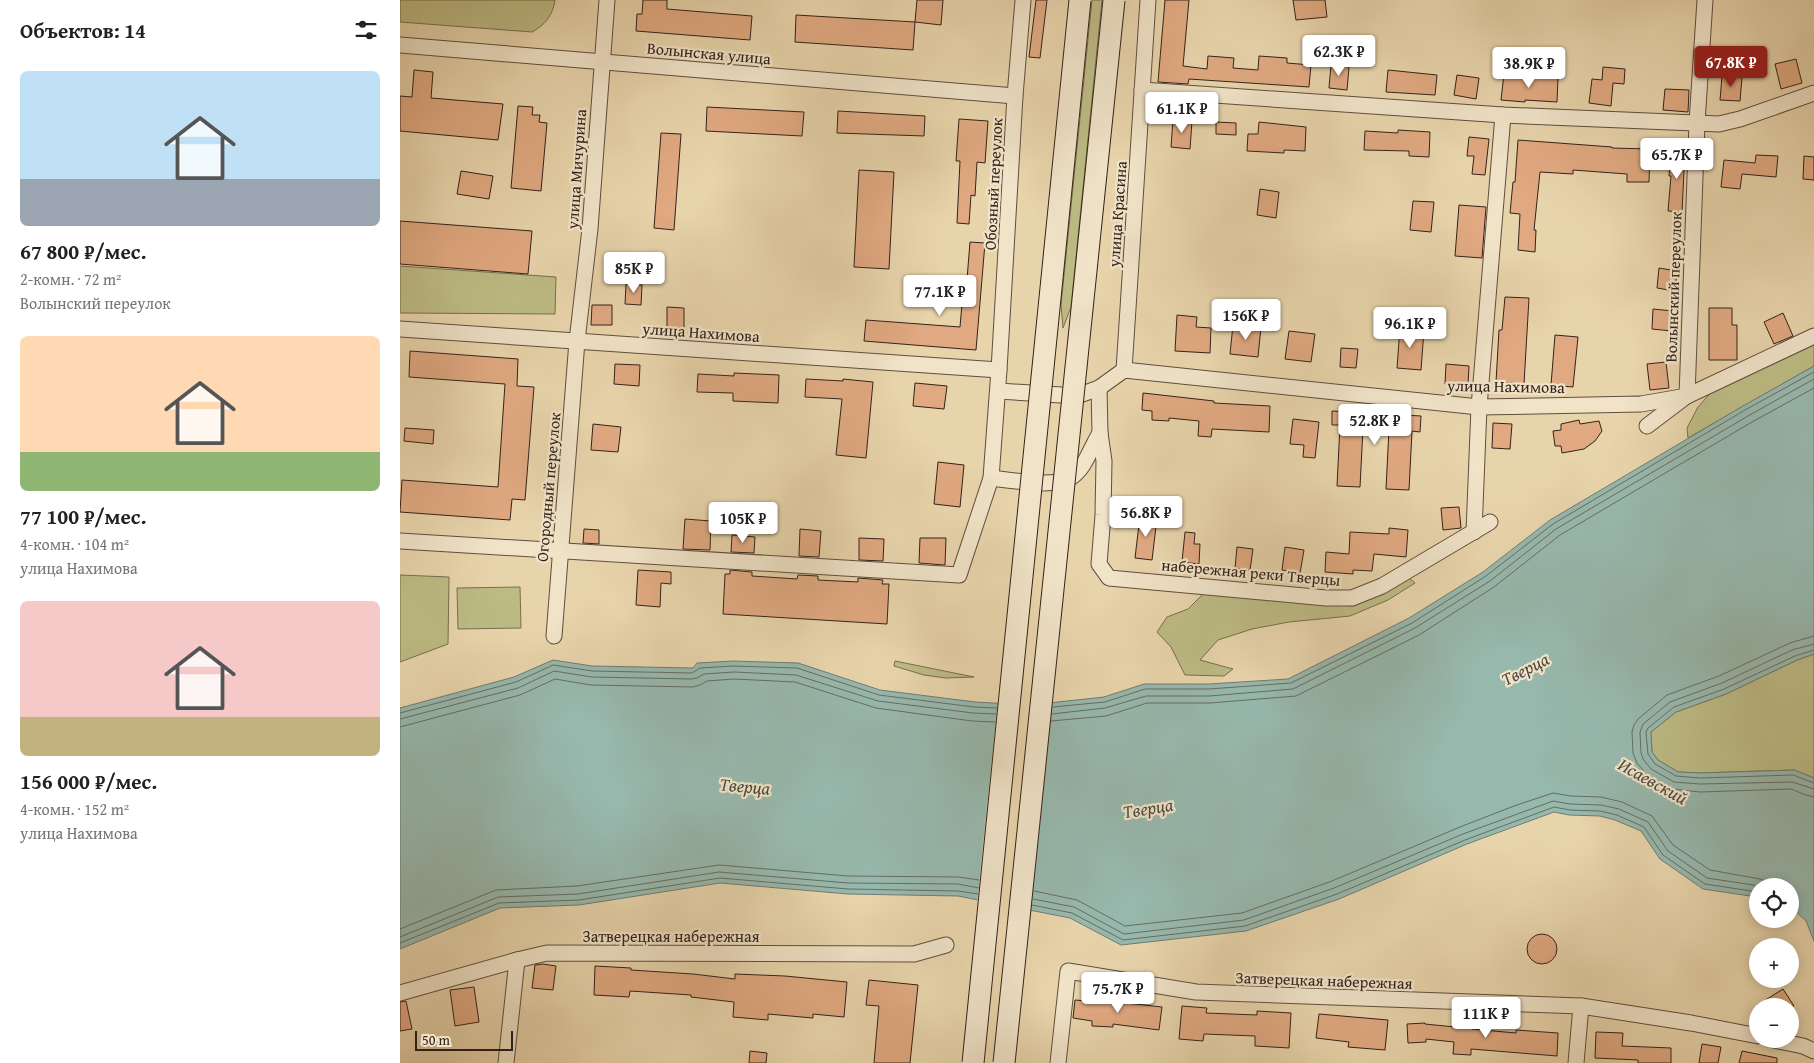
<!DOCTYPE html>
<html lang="ru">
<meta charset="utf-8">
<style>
body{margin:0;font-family:"Gentium Book Plus",serif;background:#f6f6f6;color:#202124;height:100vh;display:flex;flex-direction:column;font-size:19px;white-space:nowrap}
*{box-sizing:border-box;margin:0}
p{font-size:16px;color:#757577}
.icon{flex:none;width:28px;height:28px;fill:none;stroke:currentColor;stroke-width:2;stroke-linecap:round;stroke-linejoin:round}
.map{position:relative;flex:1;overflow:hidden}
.details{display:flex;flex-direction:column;background:#fff;width:400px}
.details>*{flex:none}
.controls{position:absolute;left:1349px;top:878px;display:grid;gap:10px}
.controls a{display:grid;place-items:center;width:50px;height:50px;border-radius:50%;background:#fff;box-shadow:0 2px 12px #0003;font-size:25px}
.scale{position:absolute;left:15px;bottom:12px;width:98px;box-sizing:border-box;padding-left:5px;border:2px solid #33221a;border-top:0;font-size:14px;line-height:18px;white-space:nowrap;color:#33221a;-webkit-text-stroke:4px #f0e3c8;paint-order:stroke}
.price{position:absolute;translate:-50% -42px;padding:0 11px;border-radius:5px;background:#fff;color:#222;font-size:16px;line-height:32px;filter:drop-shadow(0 1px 2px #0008)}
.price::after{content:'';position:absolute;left:50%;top:30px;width:15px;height:11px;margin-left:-8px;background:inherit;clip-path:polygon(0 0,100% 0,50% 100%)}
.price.active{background:#8f2418;color:#fff}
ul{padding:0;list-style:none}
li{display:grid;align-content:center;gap:10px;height:265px;padding:0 20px}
li span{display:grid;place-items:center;height:155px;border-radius:8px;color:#555}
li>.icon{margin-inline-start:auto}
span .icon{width:90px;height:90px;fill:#fffc;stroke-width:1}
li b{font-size:21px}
h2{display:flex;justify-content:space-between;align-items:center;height:60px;padding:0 20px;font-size:21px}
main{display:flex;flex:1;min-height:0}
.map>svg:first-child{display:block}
</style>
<main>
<section class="details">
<h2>Объектов: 14<svg class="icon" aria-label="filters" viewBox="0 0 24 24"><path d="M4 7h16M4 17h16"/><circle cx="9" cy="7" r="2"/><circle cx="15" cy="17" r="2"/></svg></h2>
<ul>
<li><span style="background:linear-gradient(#bfe0f5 70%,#9aa5b1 0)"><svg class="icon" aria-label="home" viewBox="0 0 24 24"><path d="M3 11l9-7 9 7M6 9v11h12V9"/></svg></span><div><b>67 800 ₽/мес.</b><p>2-комн. · 72 m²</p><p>Волынский переулок</p></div></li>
<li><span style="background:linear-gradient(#ffd9b3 75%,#8fb573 0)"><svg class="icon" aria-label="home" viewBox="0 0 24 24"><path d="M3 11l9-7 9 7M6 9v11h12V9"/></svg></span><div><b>77 100 ₽/мес.</b><p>4-комн. · 104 m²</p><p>улица Нахимова</p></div></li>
<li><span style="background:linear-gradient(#f6c9c9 75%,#c2b280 0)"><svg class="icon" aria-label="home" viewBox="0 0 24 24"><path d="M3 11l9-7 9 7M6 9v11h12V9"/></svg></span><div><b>156 000 ₽/мес.</b><p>4-комн. · 152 m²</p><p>улица Нахимова</p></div></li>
</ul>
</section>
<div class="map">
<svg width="1414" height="1063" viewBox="0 0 1414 1063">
<rect width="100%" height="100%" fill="#e8d4ab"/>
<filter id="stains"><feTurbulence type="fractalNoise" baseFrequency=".004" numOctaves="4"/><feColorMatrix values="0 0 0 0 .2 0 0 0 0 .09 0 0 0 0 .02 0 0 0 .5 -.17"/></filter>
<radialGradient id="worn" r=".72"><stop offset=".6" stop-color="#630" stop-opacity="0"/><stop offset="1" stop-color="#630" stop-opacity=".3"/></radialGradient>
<g fill="#bdbb84" stroke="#786e4f">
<path d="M0 0H155C153 15 145 25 132 32L0 22Z"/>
<polygon points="692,0 702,0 671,307 663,328 661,305"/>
<polygon points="0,266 156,277 155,314 0,313"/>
<polygon points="1414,341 1414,366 1288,438 1287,428 1298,407 1314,389"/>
<polygon points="0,575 49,577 48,644 0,662"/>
<polygon points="1009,578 1015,583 988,600 950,616 889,622 852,629 818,640 800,660 833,669 824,676 785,675 771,647 757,632 767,617 788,609 805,592 883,601 953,606 975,597"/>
<polygon points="120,587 121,628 58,629 57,588"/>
<polygon points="1414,654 1414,778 1394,770 1300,773 1278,772 1258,760 1252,752 1251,732 1276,712 1326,694 1397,660"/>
<polygon points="495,661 574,677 546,678 524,675 494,666"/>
</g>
<polygon fill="#97b8ad" stroke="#6f7c72" points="1414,366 1414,654 1397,660 1326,694 1276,712 1251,732 1252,752 1258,760 1278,772 1300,773 1394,770 1414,778 1414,941 1406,921 1390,906 1390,886 1358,886 1357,897 1303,889 1260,859 1241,831 1215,820 1200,816 1169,815 1154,812 1067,844 939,899 846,931 721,945 670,918 558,896 448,894 320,883 179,905 100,908 0,949 0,708 114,677 153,660 192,666 293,668 297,663 333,661 398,663 480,690 575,702 630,705 704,697 744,684 809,684 888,679 1009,618 1083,572 1150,520 1343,406"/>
<polygon fill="#e8d4ab" points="652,700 628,912 577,902 598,701 630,703"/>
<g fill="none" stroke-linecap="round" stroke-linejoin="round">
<g stroke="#656d64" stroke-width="1">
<polyline points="1414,636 1390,643 1319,676 1267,695 1238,719 1234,725 1232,732 1233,753 1237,763 1247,775 1272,789 1300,792 1391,789 1406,795 1414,797"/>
<polyline points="1414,644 1392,650 1322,683 1270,702 1243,724 1240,732 1241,753 1243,759 1251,769 1274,782 1300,784 1392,782 1414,789"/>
<polyline points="1414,650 1395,656 1324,689 1274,707 1248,728 1246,732 1248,754 1255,764 1276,776 1300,778 1393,775 1414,783"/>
<polyline points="653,707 705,702 745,689 809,689 891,683 1012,623 1086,576 1153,524 1345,410 1414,372"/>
<polyline points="0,713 116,682 153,665 192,671 292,673 300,668 333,666 397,668 479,695 574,707 597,708"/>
<polyline points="652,714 705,708 746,696 809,696 893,689 1015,628 1090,581 1156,529 1348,416 1414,379"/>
<polyline points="0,719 118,688 154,671 192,677 292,679 297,678 304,674 334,672 396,675 478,701 573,713 596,714"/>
<polyline points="651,721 706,716 747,703 810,703 896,696 1019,635 1094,587 1160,535 1352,422 1414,388"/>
<polyline points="0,727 120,695 155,679 191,685 293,687 300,685 307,681 334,679 395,682 476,708 572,721 595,722"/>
<polyline points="634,891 677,900 725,926 842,913 932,881 1060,827 1114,806 1153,793 1171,796 1201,797 1222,802 1252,816 1273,845 1310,870 1360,879 1368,882 1372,886"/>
<polyline points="633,899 674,907 724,934 844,920 934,888 1063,834 1153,801 1170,804 1201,805 1219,809 1248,822 1268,851 1307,878 1360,886"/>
<polyline points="632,905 672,913 723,940 845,926 937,894 1065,840 1154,807 1170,810 1200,811 1217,815 1244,827 1263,855 1305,884 1358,892"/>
<polyline points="0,929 96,890 177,886 319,865 448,876 559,877 579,880"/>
<polyline points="0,937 98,897 178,894 319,872 448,883 558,884 579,888"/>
<polyline points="0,943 99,903 179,900 320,878 448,889 558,891 578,894"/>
</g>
</g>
<g fill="#e0a981" stroke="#33221a">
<polygon points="243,0 267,0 267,9 352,16 350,40 236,31 237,14 242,14"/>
<polygon points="517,0 543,0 541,25 515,22"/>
<polygon points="636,0 647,0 640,58 629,57"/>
<polygon points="765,0 789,0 783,66 807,69 808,56 834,58 833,68 858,70 859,56 887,58 887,63 911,65 909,87 789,79 788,84 758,82"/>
<polygon points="893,0 925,0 927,17 896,20"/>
<polygon points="396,15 515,22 513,50 395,42"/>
<polygon points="1396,59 1402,83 1381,89 1375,64"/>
<polygon points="931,65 949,67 947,90 929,88"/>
<polygon points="1203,67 1225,69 1224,84 1213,83 1211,106 1189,103 1192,79 1202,80"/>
<polygon points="14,70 33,72 31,98 103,104 98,140 0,131 0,96 12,97"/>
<polygon points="988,70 1037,75 1035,95 986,92"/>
<polygon points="1104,74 1158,78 1157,102 1125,100 1125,102 1101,100"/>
<polygon points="1057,75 1079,78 1076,99 1054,95"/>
<polygon points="1322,76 1342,77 1340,101 1320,100"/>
<polygon points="1265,89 1289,90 1288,112 1263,110"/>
<polygon points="118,106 133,107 132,115 140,115 139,122 147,123 141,191 111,188"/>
<polygon points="307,107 404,112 402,136 306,131"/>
<polygon points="438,111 525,116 524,136 437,133"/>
<polygon points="559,119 588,121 585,163 577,162 575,196 571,195 569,224 557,223 560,161 556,161"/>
<polygon points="773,119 792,121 790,149 771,147"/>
<polygon points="816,122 836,123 836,135 816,134"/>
<polygon points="859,122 906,127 905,151 884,150 884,153 847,151 848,134 858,134"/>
<polygon points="998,130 1030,132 1029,157 1009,156 1009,151 964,150 965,131 998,133"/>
<polygon points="261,133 281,134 274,230 254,228"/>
<polygon points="1069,137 1089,139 1085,175 1072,174 1074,156 1067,156"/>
<polygon points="1118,140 1212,147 1212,148 1250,149 1249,182 1227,182 1227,174 1173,170 1173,174 1140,172 1134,230 1136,230 1135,252 1118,250 1120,214 1110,213 1113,182 1115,182"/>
<polygon points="1271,149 1285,150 1282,212 1268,211 1271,176 1269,176"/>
<polygon points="1356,155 1378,156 1376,177 1342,174 1340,189 1321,187 1324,160 1355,163"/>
<polygon points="1404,156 1414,157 1414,180 1403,179"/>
<polygon points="459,170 494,172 489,269 454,267"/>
<polygon points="61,171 93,176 89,199 57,194"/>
<polygon points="860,189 879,192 876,218 857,215"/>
<polygon points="1013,201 1034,202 1031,232 1010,230"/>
<polygon points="1059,205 1086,207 1082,258 1055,256"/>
<polygon points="0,221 132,231 128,274 0,264"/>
<polygon points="570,242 585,243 576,350 464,341 466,320 560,327 563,292 566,292"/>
<polygon points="1259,268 1277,271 1275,291 1257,288"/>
<polygon points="226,284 242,285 241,305 225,304"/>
<polygon points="1105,297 1129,298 1124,384 1096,382 1099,330 1102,330"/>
<polygon points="192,305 212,305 212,325 191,325"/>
<polygon points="267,307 284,308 284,328 267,328"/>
<polygon points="1309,308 1332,308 1332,325 1337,325 1337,360 1309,360"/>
<polygon points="1253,309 1273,311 1272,331 1252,329"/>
<polygon points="1383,313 1393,336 1374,344 1364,322"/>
<polygon points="777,315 797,317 796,327 811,328 810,353 775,351"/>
<polygon points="833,325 861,327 858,357 830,354"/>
<polygon points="1000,328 1024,330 1021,370 997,368"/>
<polygon points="889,331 915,334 911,362 885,359"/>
<polygon points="1155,335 1178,337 1173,387 1151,385"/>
<polygon points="941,348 958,349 956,368 940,367"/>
<polygon points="10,351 118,359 117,386 134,387 125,500 112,499 110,520 0,512 2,480 98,487 105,384 9,377"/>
<polygon points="1266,362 1269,388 1250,390 1247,364"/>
<polygon points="215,364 240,365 239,386 214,384"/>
<polygon points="1046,364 1069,366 1068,385 1045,384"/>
<polygon points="334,373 379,375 378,403 333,401 333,393 297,392 298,374 334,376"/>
<polygon points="406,379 443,381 443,379 473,382 466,458 436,455 442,399 405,397"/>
<polygon points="515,383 547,386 544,409 513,406"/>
<polygon points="743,393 814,401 814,403 870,406 869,432 812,429 811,437 798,436 799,421 769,418 769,421 752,420 752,411 742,410"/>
<polygon points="932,411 1021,416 1020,432 1012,431 1009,490 986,489 989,429 963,428 960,487 937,486 940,425 932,425"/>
<polygon points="893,419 919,422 915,458 903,457 904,445 890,444"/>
<polygon points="1179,420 1180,424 1199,421 1202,431 1195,441 1184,449 1162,453 1161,446 1155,446 1153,431 1161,430 1161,424"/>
<polygon points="1093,423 1112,424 1110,449 1092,448"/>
<polygon points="193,424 221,427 218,452 191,450"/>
<polygon points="5,428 34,430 33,444 4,441"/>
<polygon points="538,462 564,465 560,507 534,504"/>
<polygon points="1059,507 1061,528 1043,530 1041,508"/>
<polygon points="740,516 757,518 752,560 735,558"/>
<polygon points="285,519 311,521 310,550 283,549"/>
<polygon points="989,528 1008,530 1006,557 974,554 972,571 953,570 953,574 925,572 926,552 949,554 950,532 989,534"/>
<polygon points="184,529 199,530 199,544 183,543"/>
<polygon points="400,529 421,531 419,557 399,556"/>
<polygon points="785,532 795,533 794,544 800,544 799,564 782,562"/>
<polygon points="332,535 355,537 354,553 331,552"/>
<polygon points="459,538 484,539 483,561 459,560"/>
<polygon points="520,538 546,538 545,565 519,563"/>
<polygon points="837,547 853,549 850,570 835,568"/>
<polygon points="885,547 904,550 900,573 882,570"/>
<polygon points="238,570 271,572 271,584 261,583 260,607 236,605"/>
<polygon points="330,570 352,572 352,576 397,579 398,575 418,576 418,580 458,582 458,578 483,580 482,584 489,584 487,624 323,614 325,574 330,574"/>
<circle cx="1142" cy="949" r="15"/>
<polygon points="143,964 156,966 153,990 132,988 135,965"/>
<polygon points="195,966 231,968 231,970 293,974 335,979 335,974 385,976 447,982 444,1017 413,1014 413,1018 368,1014 368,1020 333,1017 334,1002 291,997 291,995 230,991 229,997 194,995"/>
<polygon points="469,980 518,985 510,1063 474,1063 479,1006 466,1005"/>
<polygon points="74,987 79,1022 55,1026 50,990"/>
<polygon points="1383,989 1394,1006 1356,1006"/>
<polygon points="675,1000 725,1004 726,1003 762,1007 759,1030 713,1024 713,1027 692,1026 692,1021 673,1018"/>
<polygon points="6,1001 12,1029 0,1031 0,1002"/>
<polygon points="782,1006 807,1008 806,1013 857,1015 857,1011 891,1013 889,1048 855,1046 855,1036 804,1034 803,1041 779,1039"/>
<polygon points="919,1014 988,1020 985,1050 948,1047 949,1042 916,1038"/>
<polygon points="1025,1023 1025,1024 1055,1027 1055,1024 1073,1025 1072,1029 1116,1033 1116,1030 1158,1033 1157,1056 1071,1049 1071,1055 1053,1054 1054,1042 1026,1039 1026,1042 1008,1043 1007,1024"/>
<polygon points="1196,1032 1223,1033 1222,1046 1271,1048 1271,1063 1238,1063 1238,1060 1195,1058"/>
<polygon points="1302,1044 1321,1047 1318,1063 1299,1063"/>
<polygon points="350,1051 367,1053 366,1063 349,1063"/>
<polygon points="1342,1051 1377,1058 1377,1063 1339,1063"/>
</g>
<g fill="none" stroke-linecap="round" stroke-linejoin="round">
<g stroke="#604e3e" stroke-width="17">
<g id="street">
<polyline points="0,45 615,96"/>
<polyline points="742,90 1103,115 1319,124 1340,119 1414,93"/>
<polyline points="0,329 599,370"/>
<polyline points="724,370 1079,407 1241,404 1287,396 1414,336"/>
<polyline points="724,370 748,0"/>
<polyline points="699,388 700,433 704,461 703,515 699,564 709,578 926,598 952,598 982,586 1090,522"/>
<polyline points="598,391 677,396 699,388 724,370"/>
<polyline points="1287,396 1297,123 1305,0"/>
<polyline points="1247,426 1284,398"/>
<path d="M591 478C611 480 657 489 673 476 686 466 691 447 700 433"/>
<polyline points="1074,532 1079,407 1103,115"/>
<polyline points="0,541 559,575 591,478 599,370 615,96 623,0"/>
<polyline points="154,636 177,341 190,229 207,0"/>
<polyline points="0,993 117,960 147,953 514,954 546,945"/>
<polyline points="1369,1039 1403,1046 1414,1051"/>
<polyline points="106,1063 117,960"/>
<polyline points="658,1063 668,971 796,992 1181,1006 1291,1023 1358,1036"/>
<polyline points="1176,1063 1181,1006"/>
</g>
</g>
<use href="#street" stroke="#f0e3c8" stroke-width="15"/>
<g stroke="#33221a" stroke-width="23" stroke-linecap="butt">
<g id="secondary-bridge">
<polyline points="573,1063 680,0"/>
<polyline points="604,1063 714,0"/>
</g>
</g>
<use href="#secondary-bridge" stroke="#f0e3c8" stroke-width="21"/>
</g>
<g text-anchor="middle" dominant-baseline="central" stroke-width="4.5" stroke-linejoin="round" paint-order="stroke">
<g font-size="16" fill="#33221a" stroke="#f0e3c8">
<text transform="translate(309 53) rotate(5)">Волынская улица</text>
<text transform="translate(176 169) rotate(-86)">улица Мичурина</text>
<text transform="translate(593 184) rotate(-87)">Обозный переулок</text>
<text transform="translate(717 214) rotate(-86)">улица Красина</text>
<text transform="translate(1273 287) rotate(-88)">Волынский переулок</text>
<text transform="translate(301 332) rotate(4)">улица Нахимова</text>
<text transform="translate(1106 386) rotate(1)">улица Нахимова</text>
<text transform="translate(148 487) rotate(-85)">Огородный переулок</text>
<text transform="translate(851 572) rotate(5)">набережная реки Тверцы</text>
<text x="271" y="936">Затверецкая набережная</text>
<text transform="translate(924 980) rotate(2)">Затверецкая набережная</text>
</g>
<g font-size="18" font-style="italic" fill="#4c483f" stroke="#f0e3c8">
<text transform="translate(1125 669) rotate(-27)">Тверца</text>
<text transform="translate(1253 781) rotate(29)">Исаевский</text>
<text transform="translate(345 786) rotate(5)">Тверца</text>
<text transform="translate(748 808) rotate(-9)">Тверца</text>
</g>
</g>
<rect width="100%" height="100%" filter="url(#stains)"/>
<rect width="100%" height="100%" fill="url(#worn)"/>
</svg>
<div class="controls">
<a><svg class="icon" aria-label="locate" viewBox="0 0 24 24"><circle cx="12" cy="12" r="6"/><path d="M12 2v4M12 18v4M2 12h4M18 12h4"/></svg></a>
<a>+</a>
<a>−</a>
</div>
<div class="scale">50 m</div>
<b class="price" style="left:939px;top:77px">62.3K ₽</b>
<b class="price active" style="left:1331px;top:88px">67.8K ₽</b>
<b class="price" style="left:1129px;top:89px">38.9K ₽</b>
<b class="price" style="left:782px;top:134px">61.1K ₽</b>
<b class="price" style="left:1277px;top:180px">65.7K ₽</b>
<b class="price" style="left:234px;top:294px">85K ₽</b>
<b class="price" style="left:540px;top:317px">77.1K ₽</b>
<b class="price" style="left:846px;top:341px">156K ₽</b>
<b class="price" style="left:1010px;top:349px">96.1K ₽</b>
<b class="price" style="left:975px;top:446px">52.8K ₽</b>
<b class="price" style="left:746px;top:538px">56.8K ₽</b>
<b class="price" style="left:343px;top:544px">105K ₽</b>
<b class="price" style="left:718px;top:1014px">75.7K ₽</b>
<b class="price" style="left:1086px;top:1039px">111K ₽</b>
</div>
</main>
